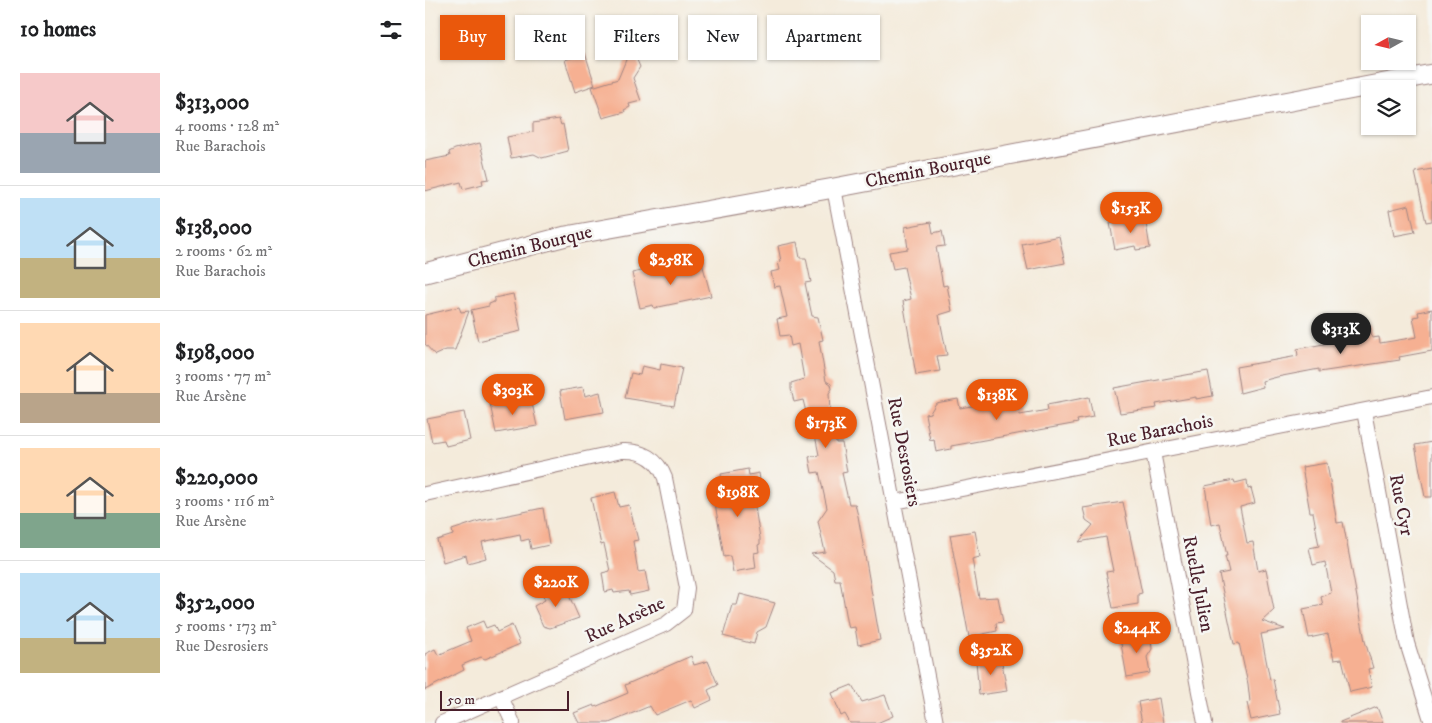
<!DOCTYPE html>
<meta charset="utf-8">
<style>
body{margin:0;font-family:"IM FELL DW Pica",serif;background:#f2f2f2;color:#202124;height:100vh;display:flex;flex-direction:column;font-size:19px;white-space:nowrap}
*{box-sizing:border-box;margin:0}
p{font-size:16px;color:#757577}
.icon{flex:none;width:28px;height:28px;fill:none;stroke:currentColor;stroke-width:2;stroke-linecap:round;stroke-linejoin:round}
.map{position:relative;flex:1;overflow:hidden}
.details{display:flex;flex-direction:column;background:#fff;width:425px}
.details>*{flex:none}
.top-card{position:absolute;left:15px;top:15px;width:475px;height:45px;display:flex;gap:10px}
.needle{width:32px;rotate:262deg}
.tools{position:absolute;left:936px;top:15px;display:grid;gap:10px}
.tools a{display:grid;place-items:center;width:55px;height:55px;border-radius:0px;background:#fff;box-shadow:0 1px 4px #0004;font-size:25px}
.scale{position:absolute;left:15px;bottom:12px;width:129px;box-sizing:border-box;padding-left:5px;border:2px solid #4a1f2b;border-top:0;font-size:14px;line-height:18px;white-space:nowrap;color:#4a1f2b;-webkit-text-stroke:4px #f6f6f2;paint-order:stroke}
.price{position:absolute;translate:-50% -42px;padding:0 11px;border-radius:18px;background:#ea580c;color:#fff;font-size:16px;line-height:32px;filter:drop-shadow(0 1px 2px #0008)}
.price::after{content:'';position:absolute;left:50%;top:30px;width:15px;height:11px;margin-left:-8px;background:inherit;clip-path:polygon(0 0,100% 0,50% 100%)}
.price.selected{background:#222;color:#fff}
ul{padding:0;list-style:none}
li{display:flex;align-items:center;gap:15px;height:125px;padding:0 20px}
li+li{border-top:1px solid #e0e0e0}
li span{display:grid;place-items:center;flex:none;width:140px;height:100px;border-radius:0px;color:#555}
li>.icon{margin-inline-start:auto}
span .icon{width:60px;height:60px;fill:#fffc;stroke-width:1}
li b{font-size:21px}
h2{display:flex;justify-content:space-between;align-items:center;height:60px;padding:0 20px;font-size:21px}
.pill{padding:0 18px;border-radius:0px;background:#fff;box-shadow:0 1px 4px #0004;font-size:18px;line-height:45px}
.pill.selected{background:#ea580c;color:#fff}
main{display:flex;flex:1;min-height:0}
.map>svg:first-child{display:block}
</style>
<main>
<section class="details">
<h2>10 homes<svg class="icon" aria-label="filters" viewBox="0 0 24 24"><path d="M4 7h16M4 17h16"/><circle cx="9" cy="7" r="2"/><circle cx="15" cy="17" r="2"/></svg></h2>
<ul>
<li><span style="background:linear-gradient(#f6c9c9 60%,#9aa5b1 0)"><svg class="icon" aria-label="home" viewBox="0 0 24 24"><path d="M3 11l9-7 9 7M6 9v11h12V9"/></svg></span><div><b>$313,000</b><p>4 rooms · 128 m²</p><p>Rue Barachois</p></div></li>
<li><span style="background:linear-gradient(#bfe0f5 60%,#c2b280 0)"><svg class="icon" aria-label="home" viewBox="0 0 24 24"><path d="M3 11l9-7 9 7M6 9v11h12V9"/></svg></span><div><b>$138,000</b><p>2 rooms · 62 m²</p><p>Rue Barachois</p></div></li>
<li><span style="background:linear-gradient(#ffd9b3 70%,#b9a48a 0)"><svg class="icon" aria-label="home" viewBox="0 0 24 24"><path d="M3 11l9-7 9 7M6 9v11h12V9"/></svg></span><div><b>$198,000</b><p>3 rooms · 77 m²</p><p>Rue Arsène</p></div></li>
<li><span style="background:linear-gradient(#ffd9b3 65%,#7fa58c 0)"><svg class="icon" aria-label="home" viewBox="0 0 24 24"><path d="M3 11l9-7 9 7M6 9v11h12V9"/></svg></span><div><b>$220,000</b><p>3 rooms · 116 m²</p><p>Rue Arsène</p></div></li>
<li><span style="background:linear-gradient(#bfe0f5 65%,#c2b280 0)"><svg class="icon" aria-label="home" viewBox="0 0 24 24"><path d="M3 11l9-7 9 7M6 9v11h12V9"/></svg></span><div><b>$352,000</b><p>5 rooms · 173 m²</p><p>Rue Desrosiers</p></div></li>
</ul>
</section>
<div class="map">
<svg width="1007" height="723" viewBox="0 0 1007 723">
<rect width="100%" height="100%" fill="#f6f6f2"/>
<filter id="ink" filterUnits="userSpaceOnUse"><feTurbulence type="fractalNoise" baseFrequency=".02" numOctaves="2"/><feDisplacementMap in="SourceGraphic" scale="10" xChannelSelector="R" yChannelSelector="G"/><feConvolveMatrix kernelMatrix="1 2 1 2 8 2 1 2 1" color-interpolation-filters="sRGB"/></filter>
<filter id="wash" filterUnits="userSpaceOnUse"><feTurbulence type="fractalNoise" baseFrequency=".0096" numOctaves="4" result="noise"/><feDisplacementMap in="SourceGraphic" scale="20" xChannelSelector="R" yChannelSelector="G"/><feGaussianBlur stdDeviation="1.12" result="paint"/><feColorMatrix in="noise" values="0 0 0 0 0 0 0 0 0 0 0 0 0 0 0 0 0 1.4 0 .05"/><feComposite in="paint" operator="in"/></filter>
<g filter="url(#wash)">
<rect width="100%" height="100%" fill="#f4ebdb"/>
<g id="blocks">
<g fill="#f6b092">
<polygon points="160,53 170,85 150,92 140,60"/>
<polygon points="203,55 212,60 215,67 208,78 216,101 204,104 205,107 199,110 200,112 178,118 167,87 193,79"/>
<polygon points="134,119 136,125 138,124 143,151 117,158 109,154 86,158 82,137 108,132 108,123"/>
<polygon points="55,143 64,179 57,180 58,184 38,189 36,182 0,191 0,161 25,156 24,152 30,149"/>
<polygon points="1007,169 1007,221 1001,222 990,172"/>
<polygon points="984,205 990,232 969,236 964,210"/>
<polygon points="720,217 725,248 711,250 710,246 690,250 685,223"/>
<polygon points="506,222 508,233 517,231 520,246 511,247 518,286 522,285 527,311 514,315 522,355 512,356 515,371 491,375 478,301 486,299 479,267 468,269 464,252 483,249 480,227"/>
<polygon points="634,236 640,263 603,270 597,244"/>
<polygon points="372,242 375,258 381,258 386,282 380,283 387,316 393,317 398,340 394,341 401,381 406,384 407,389 404,393 405,412 411,443 417,443 422,472 417,473 424,504 430,504 433,516 455,640 433,645 430,627 424,628 423,625 415,580 410,580 408,570 386,554 400,552 393,521 402,508 394,472 387,473 384,457 394,455 386,415 382,416 378,400 369,402 366,389 366,383 379,379 373,344 366,346 364,335 355,336 352,319 362,317 355,286 349,287 346,272 355,270 353,262 356,261 353,246"/>
<polygon points="277,263 286,296 229,308 228,305 215,308 207,273 234,267 234,272"/>
<polygon points="88,294 96,331 53,341 46,310 64,306 64,304 69,302 69,298"/>
<polygon points="34,307 36,312 44,311 30,350 21,350 10,355 0,344 0,315"/>
<polygon points="1007,309 1007,351 974,357 975,360 894,372 894,369 852,377 837,381 838,387 815,393 811,367 873,356 872,349 931,338 930,329 945,326 947,338 954,337 955,343 992,337 988,317 994,316 993,312"/>
<polygon points="236,364 257,368 249,406 200,398 206,373 215,375 217,366 235,370"/>
<polygon points="783,371 788,396 771,399 771,397 731,404 732,408 695,413 689,388"/>
<polygon points="158,387 160,396 175,392 179,412 140,419 135,391"/>
<polygon points="664,397 668,417 652,420 653,423 526,446 526,449 511,452 509,439 505,440 500,414 505,413 511,403 533,399 535,408 575,401 584,407 593,405 595,415 623,410 622,405"/>
<polygon points="96,398 98,405 107,403 112,426 71,433 65,404"/>
<polygon points="39,412 45,440 21,446 19,440 7,442 2,419"/>
<polygon points="1007,442 1007,497 1000,497 990,445"/>
<polygon points="902,463 912,523 918,522 940,641 948,668 943,669 947,687 925,692 917,659 909,660 903,634 884,638 878,609 898,605 896,597 906,593 900,562 888,565 884,548 894,546 888,512 885,512 877,467"/>
<polygon points="323,469 324,475 334,473 336,487 327,489 335,538 335,544 333,545 334,552 329,553 331,568 308,572 305,556 299,557 288,492 292,491 291,482 297,481 296,474"/>
<polygon points="809,480 810,483 822,480 823,489 826,488 830,503 815,507 822,543 828,542 833,571 841,569 849,610 837,621 860,629 836,634 845,680 848,679 855,714 826,720 822,703 825,702 823,684 814,643 809,644 794,574 804,572 800,556 802,556 795,523 786,525 780,486"/>
<polygon points="190,492 194,507 204,505 213,540 208,541 213,572 220,571 224,591 205,595 204,591 189,593 188,590 180,592 177,573 185,571 179,544 176,545 166,498"/>
<polygon points="698,502 717,593 713,594 713,604 688,608 681,572 688,571 681,537 654,542 668,525 661,520 658,508"/>
<polygon points="118,508 124,545 106,549 104,539 96,541 95,534 57,542 61,558 43,563 41,555 18,562 12,540 28,535 27,530 54,521"/>
<polygon points="550,531 555,557 547,559 554,598 573,597 578,622 571,623 572,631 544,637 525,535"/>
<polygon points="130,585 135,595 142,591 154,618 125,628 118,626 109,606 120,600 116,591"/>
<polygon points="315,594 350,603 341,627 332,632 329,644 298,636 307,605 312,605"/>
<polygon points="58,621 61,628 69,625 72,632 87,625 95,644 60,659 56,657 37,665 39,670 0,690 0,654 10,649 13,655 46,641 41,628"/>
<polygon points="725,632 727,649 722,657 725,673 702,677 695,638"/>
<polygon points="266,656 269,665 283,661 293,685 283,690 287,700 270,708 266,700 230,715 225,706 184,723 154,723 149,713 169,705 170,707 203,693 200,685"/>
<polygon points="576,657 582,691 554,695 551,661"/>
<polygon points="427,685 437,702 460,695 468,716 452,723 425,723 420,714 416,716 407,693"/>
<polygon points="734,698 738,723 717,723 713,702"/>
<polygon points="952,707 958,723 915,723 915,722"/>
</g>
</g>
</g>
<g filter="url(#ink)">
<use href="#blocks" fill-opacity="0" stroke="#9f8583" stroke-width="1"/>
<g fill="none" stroke-linecap="round" stroke-linejoin="round">
<g stroke="#9f8583" stroke-width="16">
<g id="street">
<polyline points="409,188 511,723"/>
<polyline points="939,411 982,643 1007,723"/>
<polyline points="728,452 780,723"/>
<path d="M0 494 197 451C217 450 233 459 240 478L262 588 259 610 241 624 17 723"/>
<polyline points="470,502 1007,397"/>
<polyline points="76,697 88,723"/>
</g>
</g>
<g stroke="#9f8583" stroke-width="21">
<polyline id="secondary" points="0,273 141,236 409,188 1007,74"/>
</g>
<use href="#street" stroke="#fff" stroke-width="14"/>
<use href="#secondary" stroke="#fff" stroke-width="19"/>
</g>
</g>
<g text-anchor="middle" dominant-baseline="central" stroke-width="5" stroke-linejoin="round" paint-order="stroke">
<g font-size="19" fill="#4a1f2b" stroke="#f6f6f2">
<text transform="translate(503 170) rotate(-11)">Chemin Bourque</text>
<text transform="translate(105 247) rotate(-14)">Chemin Bourque</text>
<text transform="translate(735 431) rotate(-11)">Rue Barachois</text>
<text transform="translate(479 452) rotate(79)">Rue Desrosiers</text>
<text transform="translate(976 505) rotate(79)">Rue Cyr</text>
<text transform="translate(773 584) rotate(79)">Ruelle Julien</text>
<text transform="translate(200 620) rotate(-25)">Rue Arsène</text>
</g>
</g>
</svg>
<div class="tools">
<a><svg class="needle" viewBox="-14 -14 28 28"><path d="M0-13l5 13h-10z" fill="#e53935"/><path d="M0 13l5-13h-10z" fill="#757577"/></svg></a>
<a><svg class="icon" aria-label="layers" viewBox="0 0 24 24"><path d="M12 4l9 5-9 5-9-5zM3 14l9 5 9-5"/></svg></a>
</div>
<div class="scale">50 m</div>
<b class="price" style="left:706px;top:234px">$153K</b>
<b class="price" style="left:246px;top:286px">$258K</b>
<b class="price selected" style="left:916px;top:355px">$313K</b>
<b class="price" style="left:88px;top:416px">$303K</b>
<b class="price" style="left:572px;top:421px">$138K</b>
<b class="price" style="left:401px;top:449px">$173K</b>
<b class="price" style="left:313px;top:518px">$198K</b>
<b class="price" style="left:131px;top:608px">$220K</b>
<b class="price" style="left:712px;top:654px">$244K</b>
<b class="price" style="left:566px;top:676px">$352K</b>
<div class="top-card">
<a class="pill selected">Buy</a>
<a class="pill">Rent</a>
<a class="pill">Filters</a>
<a class="pill">New</a>
<a class="pill">Apartment</a>
</div>
</div>
</main>
